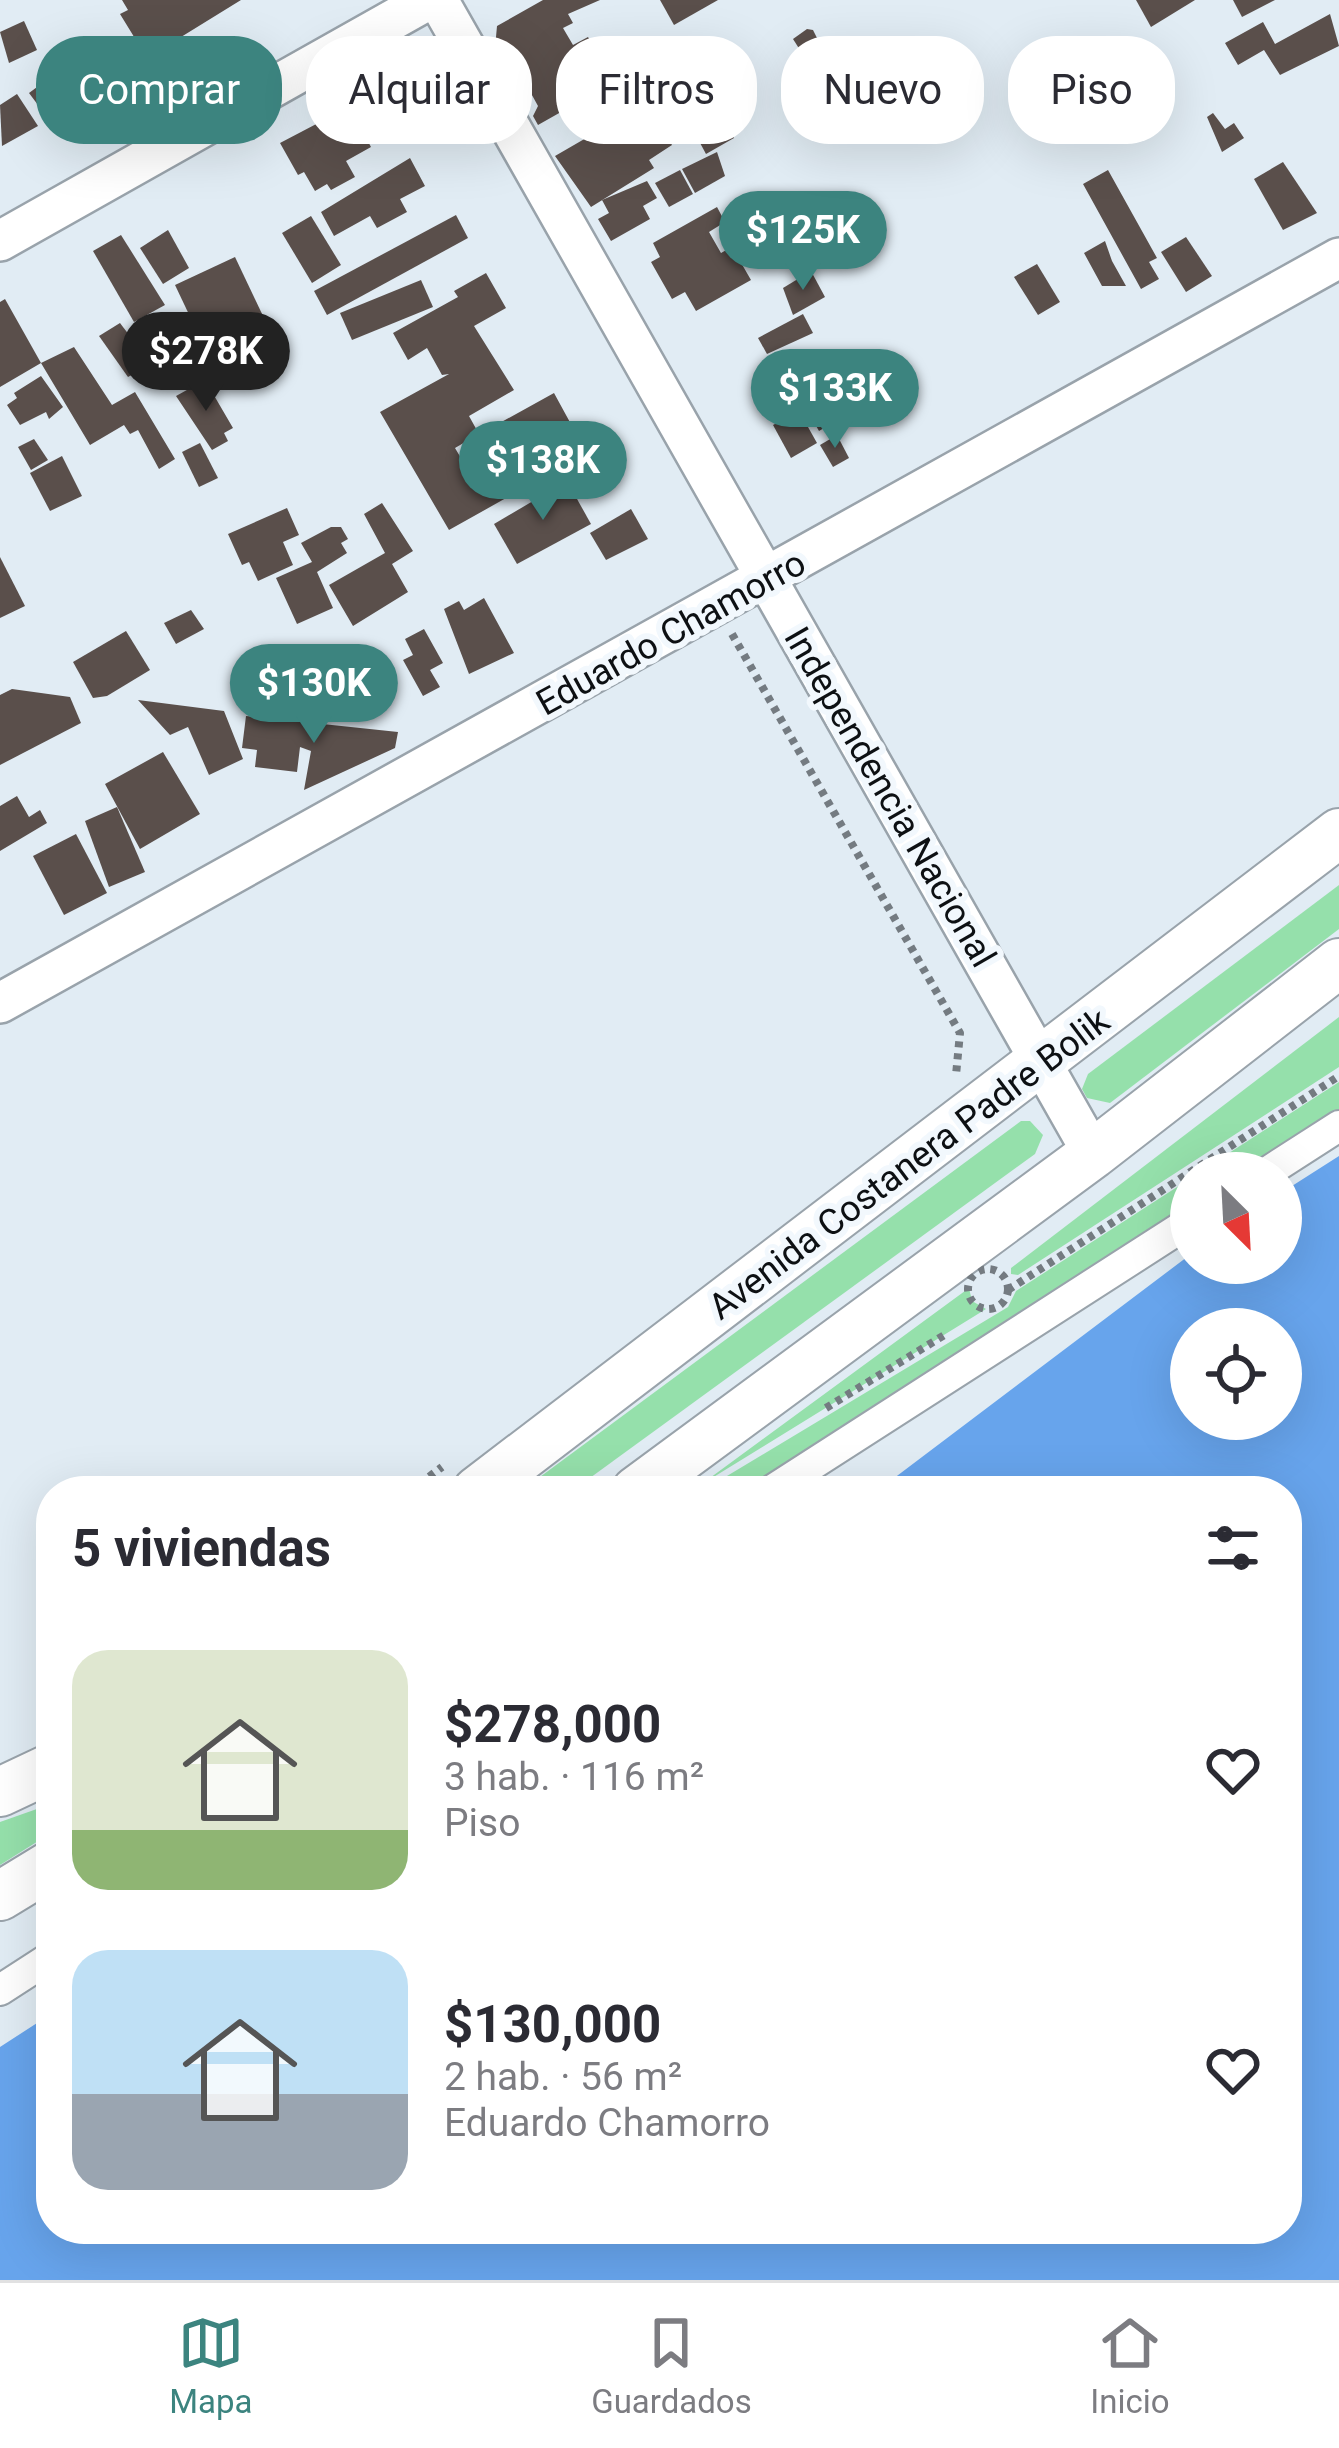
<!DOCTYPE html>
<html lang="es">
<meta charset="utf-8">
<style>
body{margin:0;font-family:Roboto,sans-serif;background:#f7f7f7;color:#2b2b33;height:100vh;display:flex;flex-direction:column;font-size:45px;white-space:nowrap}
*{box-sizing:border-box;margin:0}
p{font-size:39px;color:#7c7c81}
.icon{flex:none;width:66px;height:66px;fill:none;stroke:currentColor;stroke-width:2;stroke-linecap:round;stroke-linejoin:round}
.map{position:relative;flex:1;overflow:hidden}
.side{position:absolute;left:36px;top:1476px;width:1266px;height:768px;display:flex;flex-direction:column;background:#fff;border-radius:48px;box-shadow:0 12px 48px #0002}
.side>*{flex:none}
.top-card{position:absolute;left:36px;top:36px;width:1269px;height:108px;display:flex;gap:24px}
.needle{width:78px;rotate:156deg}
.fabs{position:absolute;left:1170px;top:1152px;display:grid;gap:24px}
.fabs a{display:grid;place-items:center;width:132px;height:132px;border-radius:50%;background:#fff;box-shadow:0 12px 48px #0002;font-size:60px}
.price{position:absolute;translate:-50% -102px;padding:0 27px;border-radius:42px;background:#3c847f;color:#fff;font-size:39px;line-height:78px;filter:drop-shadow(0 3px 6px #0008)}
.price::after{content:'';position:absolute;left:50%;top:72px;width:36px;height:27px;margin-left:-18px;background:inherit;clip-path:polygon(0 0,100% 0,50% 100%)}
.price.on{background:#222;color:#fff}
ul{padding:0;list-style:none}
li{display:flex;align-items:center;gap:36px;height:300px;padding:0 36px}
li span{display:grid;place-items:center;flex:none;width:336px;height:240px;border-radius:36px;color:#555}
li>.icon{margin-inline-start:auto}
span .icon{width:144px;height:144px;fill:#fffc;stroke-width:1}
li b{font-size:51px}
h2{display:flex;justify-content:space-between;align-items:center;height:144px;padding:0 36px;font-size:51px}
.pill{padding:0 42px;border-radius:48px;background:#fff;box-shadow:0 12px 48px #0002;font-size:42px;line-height:108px}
.pill.on{background:#3c847f;color:#fff}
.menu{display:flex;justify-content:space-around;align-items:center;height:168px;border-top:3px solid #e1e1e2;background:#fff;font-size:33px;color:#7c7c81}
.menu a{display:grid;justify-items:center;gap:6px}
.menu .on{color:#3c847f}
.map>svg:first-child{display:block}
</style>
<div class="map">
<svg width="1339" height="2280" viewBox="0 0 1339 2280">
<rect width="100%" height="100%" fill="#e1ecf4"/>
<g fill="#95e0ab">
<polygon points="1339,885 1339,929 1110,1103 1087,1098 1082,1089 1088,1074"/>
<polygon points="1339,1017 1339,1067 1018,1275 1011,1274 1011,1268"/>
<polygon points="1339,1082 1339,1120 1257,1173 1198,1173"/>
<polygon points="1021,1121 1030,1121 1043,1135 1035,1154 572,1491 521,1491"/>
<polygon points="1191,1178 1191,1216 764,1491 702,1491 1008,1307 1016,1291"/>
<polygon points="969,1288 972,1301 986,1309 699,1486"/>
<polygon points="51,1804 51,1833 0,1865 0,1822"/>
</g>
<path fill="#67a4ec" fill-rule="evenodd" d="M1339 1156V2280H0V2047L51 2014V2229H1287V1491H877L1191 1254V1263H1281V1193ZM1191 1329H1281V1419H1191Z"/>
<g fill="#5a4f4b">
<polygon points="122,0 241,0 147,58 120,14 128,10"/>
<polygon points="543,0 600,0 568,14 573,23 563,28 573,45 588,37 614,82 538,125 533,116 538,106 527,86 518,90 495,48 497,26"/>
<polygon points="660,0 718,0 674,25"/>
<polygon points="1136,0 1195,0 1151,27"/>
<polygon points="1233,0 1275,0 1242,17"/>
<polygon points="1330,14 1339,46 1280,75 1264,50 1238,65 1225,43 1263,22 1275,44"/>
<polygon points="24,21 37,50 9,63 0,32"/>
<polygon points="807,29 813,30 826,56 807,61 793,39"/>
<polygon points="56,73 74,97 47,117 29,93"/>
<polygon points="17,94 38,126 2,146 0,105"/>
<polygon points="713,98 734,138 706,154 685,115"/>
<polygon points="91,106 104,126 86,138 74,118"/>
<polygon points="631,112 646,137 662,128 672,145 649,160 654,168 591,207 555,156"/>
<polygon points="1213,113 1225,129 1234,123 1244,138 1222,152 1207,117"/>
<polygon points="354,115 371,147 346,161 355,177 331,190 327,184 315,191 304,172 298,175 280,143 322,121 327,130"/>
<polygon points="717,152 725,176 695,193 682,169"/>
<polygon points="410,158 425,186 400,199 407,212 377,228 370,216 334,236 321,212"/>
<polygon points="1283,162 1317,213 1283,230 1254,179"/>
<polygon points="680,170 693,194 669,207 655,183"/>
<polygon points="1108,170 1157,258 1149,262 1159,279 1141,289 1083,184"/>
<polygon points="647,181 657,198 643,206 650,219 611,241 598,219 609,213 602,200"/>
<polygon points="768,199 789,233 740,261 751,280 696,311 685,292 672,299 651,262 660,257 653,243 717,207 725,222 709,232 721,253 766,228 755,207"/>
<polygon points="456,215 468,238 327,315 314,291"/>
<polygon points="311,216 341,265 312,283 282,233"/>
<polygon points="168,230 189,268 163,284 140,248"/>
<polygon points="121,235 165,305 134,322 93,251"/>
<polygon points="1186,237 1212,276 1186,292 1161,252"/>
<polygon points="1105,241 1112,261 1126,286 1102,286 1084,253"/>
<polygon points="235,257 273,337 213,365 175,285"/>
<polygon points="1037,264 1060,302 1038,315 1014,277"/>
<polygon points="811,271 825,297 793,315 783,288"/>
<polygon points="486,273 506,308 474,326 514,390 469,416 479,434 455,448 468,470 487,460 496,476 509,469 487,430 554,393 578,437 523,464 533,483 449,530 380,412 449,374 442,375 427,348 408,360 393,333 458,297 454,291"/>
<polygon points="421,280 433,307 352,340 340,313"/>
<polygon points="5,299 41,363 74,347 112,405 135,392 175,459 159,469 138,430 130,434 124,425 90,445 41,363 0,387 0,302"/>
<polygon points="803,314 813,333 767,354 758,338"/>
<polygon points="120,323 151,364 128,377 99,336"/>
<polygon points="841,351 870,401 819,431 790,380"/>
<polygon points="41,376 63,407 49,419 46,412 20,425 7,405 17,398 14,393"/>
<polygon points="205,380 233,428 224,433 228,441 212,450 176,396"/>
<polygon points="799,411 817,443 791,458 773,425"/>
<polygon points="837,435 849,458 833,467 820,445"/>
<polygon points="34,439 48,460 31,470 18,447"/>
<polygon points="200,443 218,478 199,487 182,452"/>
<polygon points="62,456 82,496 50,511 30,473"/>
<polygon points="567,481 591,524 517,564 494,524"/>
<polygon points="382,503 413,551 392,564 408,592 353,626 329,585 385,553 364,514"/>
<polygon points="287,508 299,535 283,542 293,565 258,581 249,562 242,565 228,534"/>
<polygon points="631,509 648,539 606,560 590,533"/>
<polygon points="331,527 341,527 348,539 341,543 347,553 317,572 333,608 297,624 276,578 312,562 301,543"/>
<polygon points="0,557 25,606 0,618"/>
<polygon points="484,598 514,653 469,674 444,609 459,601 464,610"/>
<polygon points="191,610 204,629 176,644 164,623"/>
<polygon points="424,629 443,663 430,670 440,687 423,696 403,660 413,655 405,639"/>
<polygon points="126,631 150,670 107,696 93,698 73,662"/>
<polygon points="12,689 70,697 81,723 0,765 0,695"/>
<polygon points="138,700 224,711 243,759 209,775 188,727 170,735"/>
<polygon points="246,716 398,732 395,748 304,790 311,751 300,747 297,772 255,767 257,750 242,748"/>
<polygon points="163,752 200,814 140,849 105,784"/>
<polygon points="17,796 29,817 40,810 47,823 0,851 0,806"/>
<polygon points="117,807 145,872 109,887 85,821"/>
<polygon points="76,834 107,893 64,915 33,856"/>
</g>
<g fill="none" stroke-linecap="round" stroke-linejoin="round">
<g stroke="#99a3ab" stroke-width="34">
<g id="pedestrian">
<polyline points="1266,1173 1339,1126"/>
<polyline points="771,1491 1191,1221"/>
<polyline points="0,1990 51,1957"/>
</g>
</g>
<g stroke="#99a3ab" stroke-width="44">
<g id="minor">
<polyline points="438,0 1093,1154"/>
<polyline points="0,241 428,0"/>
<polyline points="0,1003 1339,258"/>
</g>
</g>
<g stroke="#99a3ab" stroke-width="52">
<g id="tertiary">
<polyline points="477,1491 1339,833"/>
<polyline points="636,1491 1093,1154 1339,963"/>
<polyline points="0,1792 51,1768"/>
<polyline points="0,1896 51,1865"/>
</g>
</g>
<g stroke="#747b81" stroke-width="8" stroke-dasharray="6 6" stroke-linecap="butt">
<polyline points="732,634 960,1033 956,1075"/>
<circle cx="988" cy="1289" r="20"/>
<polyline points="1008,1290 1339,1076"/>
<polyline points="826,1408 946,1334"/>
<polyline points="410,1491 442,1467"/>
</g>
<use href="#pedestrian" stroke="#fff" stroke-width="30"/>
<use href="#minor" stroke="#fff" stroke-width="39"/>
<use href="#tertiary" stroke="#fff" stroke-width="48"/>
</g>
<g text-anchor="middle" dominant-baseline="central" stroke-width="12" stroke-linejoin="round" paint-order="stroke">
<g font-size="36" fill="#0d1013" stroke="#f2f8fd">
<text transform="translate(671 633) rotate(-29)">Eduardo Chamorro</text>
<text transform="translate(890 797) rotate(60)">Independencia Nacional</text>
<text transform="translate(909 1164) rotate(-37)">Avenida Costanera Padre Bolik</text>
</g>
</g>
</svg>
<div class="fabs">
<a><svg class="needle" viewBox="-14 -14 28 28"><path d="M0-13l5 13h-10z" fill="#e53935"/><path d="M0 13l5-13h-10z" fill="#7c7c81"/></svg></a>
<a><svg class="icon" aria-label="locate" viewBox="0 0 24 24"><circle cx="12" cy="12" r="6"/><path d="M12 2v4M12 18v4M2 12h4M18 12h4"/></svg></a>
</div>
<b class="price" style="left:803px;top:293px">$125K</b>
<b class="price on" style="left:206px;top:414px">$278K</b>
<b class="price" style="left:835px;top:451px">$133K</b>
<b class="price" style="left:543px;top:523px">$138K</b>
<b class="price" style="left:314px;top:746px">$130K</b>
<div class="top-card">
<a class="pill on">Comprar</a>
<a class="pill">Alquilar</a>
<a class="pill">Filtros</a>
<a class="pill">Nuevo</a>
<a class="pill">Piso</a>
</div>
<section class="side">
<h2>5 viviendas<svg class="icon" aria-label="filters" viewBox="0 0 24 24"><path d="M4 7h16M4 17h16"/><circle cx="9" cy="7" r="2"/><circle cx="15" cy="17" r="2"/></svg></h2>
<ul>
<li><span style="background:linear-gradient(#dfe7d0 75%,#8fb573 0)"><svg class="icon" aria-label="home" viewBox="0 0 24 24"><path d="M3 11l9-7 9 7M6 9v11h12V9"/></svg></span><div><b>$278,000</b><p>3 hab. · 116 m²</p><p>Piso</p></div><svg class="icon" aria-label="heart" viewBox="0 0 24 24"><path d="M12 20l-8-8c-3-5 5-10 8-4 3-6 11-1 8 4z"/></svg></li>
<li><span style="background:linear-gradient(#bfe0f5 60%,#9aa5b1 0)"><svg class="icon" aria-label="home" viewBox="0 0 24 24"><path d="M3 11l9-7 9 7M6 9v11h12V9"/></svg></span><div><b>$130,000</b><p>2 hab. · 56 m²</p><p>Eduardo Chamorro</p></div><svg class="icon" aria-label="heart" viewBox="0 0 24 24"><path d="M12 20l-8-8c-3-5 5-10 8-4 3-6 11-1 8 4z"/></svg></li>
</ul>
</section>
</div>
<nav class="menu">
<a class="on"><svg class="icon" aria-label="map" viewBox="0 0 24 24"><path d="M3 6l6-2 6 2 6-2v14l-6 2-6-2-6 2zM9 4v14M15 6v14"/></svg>Mapa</a>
<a><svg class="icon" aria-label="saved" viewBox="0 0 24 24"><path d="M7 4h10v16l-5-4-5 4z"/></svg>Guardados</a>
<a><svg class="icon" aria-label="home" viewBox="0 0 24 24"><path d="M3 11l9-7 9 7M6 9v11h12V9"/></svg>Inicio</a>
</nav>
